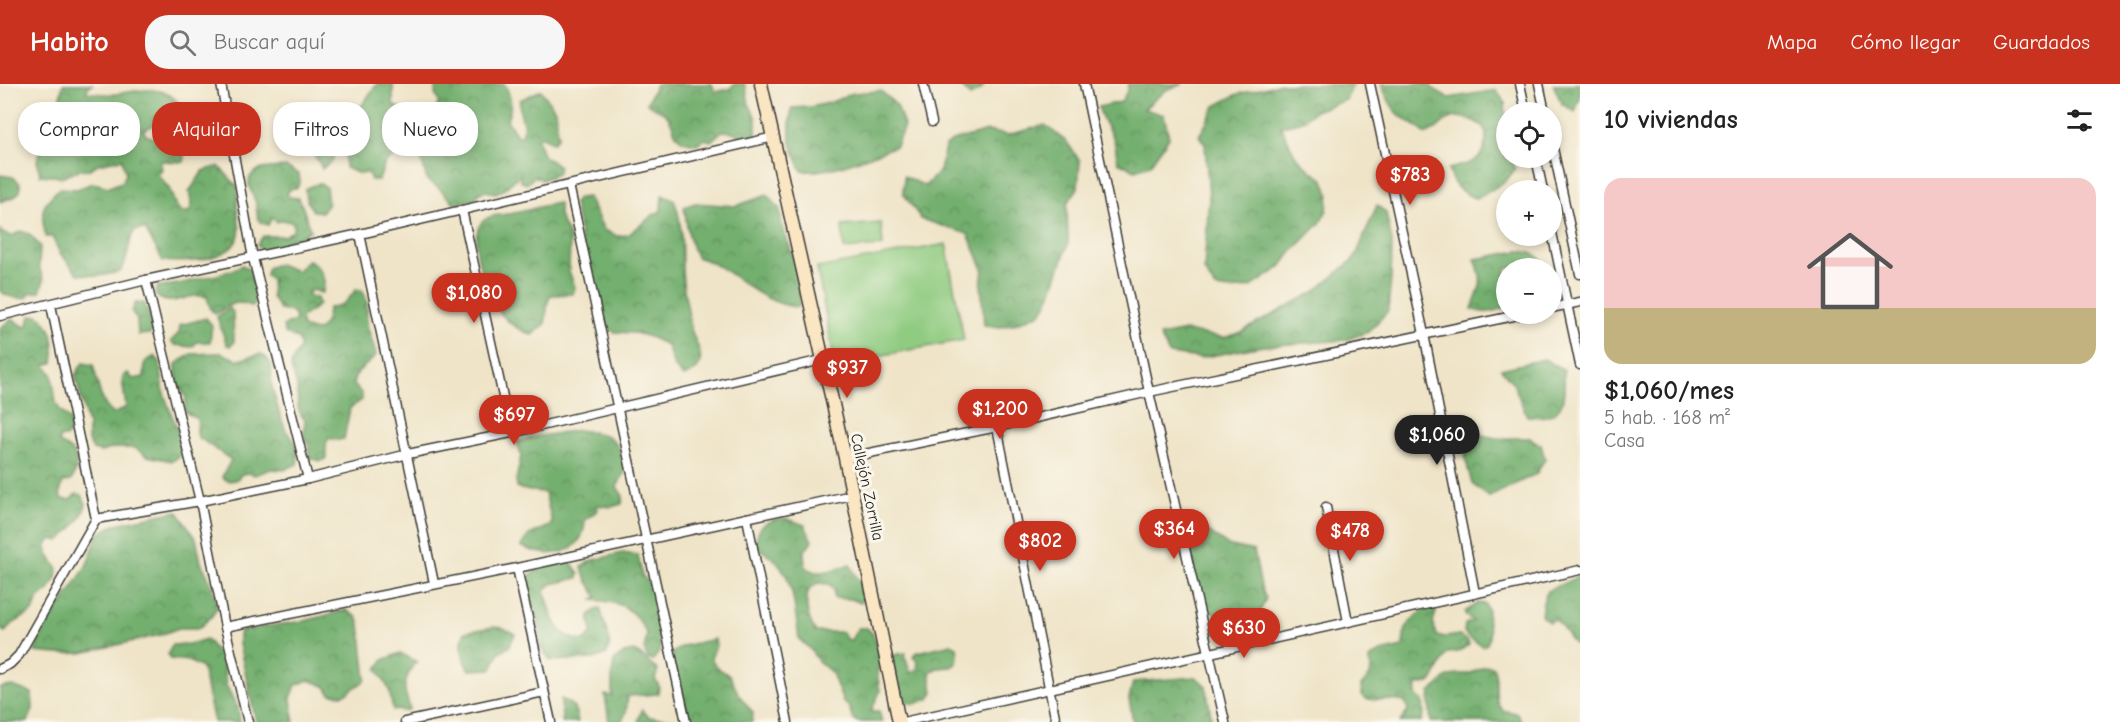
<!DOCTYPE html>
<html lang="es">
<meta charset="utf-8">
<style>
body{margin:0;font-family:"Comic Neue",sans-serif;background:#f6f6f6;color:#222;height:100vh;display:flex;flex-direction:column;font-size:22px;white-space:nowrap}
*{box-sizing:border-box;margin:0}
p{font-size:20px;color:#767676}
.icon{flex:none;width:33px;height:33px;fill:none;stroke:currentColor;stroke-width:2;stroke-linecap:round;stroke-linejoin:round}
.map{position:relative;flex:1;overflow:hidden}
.sheet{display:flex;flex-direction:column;background:#fff;width:540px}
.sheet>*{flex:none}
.guide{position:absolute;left:18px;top:18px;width:570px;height:54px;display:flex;gap:12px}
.tools{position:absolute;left:1496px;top:18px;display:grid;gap:12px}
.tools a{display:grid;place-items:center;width:66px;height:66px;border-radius:50%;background:#fff;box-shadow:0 3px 9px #0003;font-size:30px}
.price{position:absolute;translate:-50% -51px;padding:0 14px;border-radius:21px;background:#c8321e;color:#fff;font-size:20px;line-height:39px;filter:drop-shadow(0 2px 3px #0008)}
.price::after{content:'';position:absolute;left:50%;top:36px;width:18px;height:14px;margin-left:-9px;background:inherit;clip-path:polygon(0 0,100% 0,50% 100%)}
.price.selected{background:#222;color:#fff}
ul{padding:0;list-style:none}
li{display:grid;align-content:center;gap:12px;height:318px;padding:0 24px}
li span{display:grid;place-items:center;height:186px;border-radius:18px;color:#555}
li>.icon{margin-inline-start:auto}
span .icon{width:108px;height:108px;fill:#fffc;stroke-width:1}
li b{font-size:26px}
h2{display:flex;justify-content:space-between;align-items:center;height:72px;padding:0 24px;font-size:26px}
.pill{padding:0 21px;border-radius:24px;background:#fff;box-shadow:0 3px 9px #0003;font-size:21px;line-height:54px}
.pill.selected{background:#c8321e;color:#fff}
header{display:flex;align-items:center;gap:36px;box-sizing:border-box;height:84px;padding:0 30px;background:#c8321e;color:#fff}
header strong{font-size:28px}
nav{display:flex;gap:33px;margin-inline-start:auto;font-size:21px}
.search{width:420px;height:54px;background:#f6f6f6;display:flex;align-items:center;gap:15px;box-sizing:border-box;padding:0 21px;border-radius:24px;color:#767676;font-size:22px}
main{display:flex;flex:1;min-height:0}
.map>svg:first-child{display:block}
</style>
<header>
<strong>Habito</strong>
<div class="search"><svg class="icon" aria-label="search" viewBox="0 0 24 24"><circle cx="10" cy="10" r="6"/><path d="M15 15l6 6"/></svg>Buscar aquí</div>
<nav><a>Mapa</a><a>Cómo llegar</a><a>Guardados</a></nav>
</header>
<main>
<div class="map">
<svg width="1580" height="638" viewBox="0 0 1580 638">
<defs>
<pattern id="forest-crowns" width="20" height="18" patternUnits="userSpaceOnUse" patternTransform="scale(1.5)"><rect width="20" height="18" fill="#73af6e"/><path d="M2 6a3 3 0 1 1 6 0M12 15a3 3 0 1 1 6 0" fill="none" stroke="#5e8e5a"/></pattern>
</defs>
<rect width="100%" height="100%" fill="#fbf7ec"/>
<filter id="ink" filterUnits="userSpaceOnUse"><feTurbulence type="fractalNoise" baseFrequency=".0167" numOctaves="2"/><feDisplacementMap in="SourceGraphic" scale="12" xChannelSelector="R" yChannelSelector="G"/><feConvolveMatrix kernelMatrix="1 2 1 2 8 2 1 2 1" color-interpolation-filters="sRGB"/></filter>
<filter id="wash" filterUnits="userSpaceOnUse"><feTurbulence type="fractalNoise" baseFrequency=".008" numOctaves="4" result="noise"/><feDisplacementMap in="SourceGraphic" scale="24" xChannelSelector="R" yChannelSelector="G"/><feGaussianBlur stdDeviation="1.35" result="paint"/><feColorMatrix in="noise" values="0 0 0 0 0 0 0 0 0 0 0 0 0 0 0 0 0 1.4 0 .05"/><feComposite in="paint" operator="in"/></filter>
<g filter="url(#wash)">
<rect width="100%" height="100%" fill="#efe4c8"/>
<g fill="url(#forest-crowns)" stroke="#486645" stroke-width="1.5">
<path d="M63 0H93L89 2 86 8C95 9 106 11 115 10 140 6 166 0 180 21L174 32 143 46 146 51 179 65 185 73 184 78 160 77 162 85 158 90C161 96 163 97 167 102 175 111 170 118 182 128H189L192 120 189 108 203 87 219 82 238 103C238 109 237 116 237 122 237 131 241 142 239 151 232 177 185 179 163 177L145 145 135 146C127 156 131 172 120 188L99 192 78 190 60 169 52 153H46C40 128 40 121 60 104L77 105 93 99 109 103 122 98 126 90 122 75 98 80 88 86H79L63 93 40 91 37 77 43 57 33 43 34 28 59 17Z"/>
<polygon points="377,0 393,0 393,21 404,26 411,46 399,68 385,79 379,96 371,96 368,89 360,90 345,84 345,74 337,56"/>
<path d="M436 0H505C511 14 513 21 507 36L517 52H522C527 34 517 34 520 16L541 6 555 26 558 52 553 59 541 52 537 55 544 73 559 82 557 90 542 96 535 92 527 100 521 98 520 91 503 106 495 109 486 107 479 109 475 115 455 120 439 104 427 96 421 74 428 52 427 39 439 19 435 10Z"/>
<path d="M656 0H712L715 8 729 5 735 0H745L749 20 756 34V51L743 55 733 48 722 47 711 57 704 55 697 60C666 57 680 42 664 29 659 25 652 23 647 19Z"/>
<polygon points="960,0 984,0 982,5 970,12 960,2"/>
<polygon points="1128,0 1183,0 1166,6 1144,25 1164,31 1169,53 1150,81 1135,86 1118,78 1114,55 1104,38 1098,23 1121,18 1128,5"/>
<polygon points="1281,0 1353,1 1346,16 1315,27 1300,38 1281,42 1295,71 1310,86 1324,96 1329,110 1327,126 1320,139 1291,169 1281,183 1251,203 1231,206 1215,204 1204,186 1209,113 1205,60 1199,52 1215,22 1238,10"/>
<path d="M1381 0H1430L1432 4 1449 14 1497 6 1505 19 1506 74H1511L1515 85 1506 97 1477 115C1460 108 1453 103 1448 85 1457 82 1468 81 1475 76 1484 71 1490 52 1483 43 1477 37 1465 33 1457 33 1443 33 1438 48 1426 50 1418 43 1411 38 1402 33 1392 26 1386 11 1381 0Z"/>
<polygon points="1553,0 1580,0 1580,14 1575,28 1562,20"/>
<path d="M881 7 897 22 904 42 896 62C870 72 829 90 802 87 790 60 787 53 792 24L810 23 829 19 853 9Z"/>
<polygon points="1045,41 1066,57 1080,77 1078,104 1067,120 1068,160 1050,213 1041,229 1017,239 1001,243 984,241 981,201 983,185 968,150 921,135 903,109 904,92 925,102 940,87 945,63 952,57 988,47 1008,51"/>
<path d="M304 48 313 49 321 53 323 61 333 66V76L322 85C320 76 307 63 300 54Z"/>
<path d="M286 83 299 90 300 98 297 104H292L287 109 289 113 298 114C305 124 305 135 311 146L288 161 263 168 257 161 263 152H284L293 147 294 139 283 136 277 138 272 134 268 141 260 138C256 131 257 128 256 120 255 113 248 105 249 98 250 82 275 84 286 83Z"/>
<polygon points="0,91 13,93 20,99 20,107 14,113 0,118"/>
<polygon points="319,99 326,103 328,120 322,128 313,127 307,117 305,105"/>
<path d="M662 111 674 116C685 143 680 171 683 198 685 214 689 229 691 244 693 255 703 267 700 279 698 287 689 290 683 293L674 282 667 261 650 253 635 249 614 248 603 239 594 204V188L585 176 574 120 578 114 588 113 604 146 617 152 628 151 653 131 661 127Z"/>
<path d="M767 111 780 125 782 142 795 177 800 212 799 223C757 221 733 182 696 173 689 157 686 140 684 123L695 119 736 122Z"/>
<path d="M559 119V132L570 155 569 187 575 203 573 210 551 211 548 217 545 240 532 251C518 245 509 240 499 227 486 212 466 152 483 137 492 129 503 132 514 129 530 126 543 121 559 119Z"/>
<polygon points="1377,121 1386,129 1392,158 1391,194 1388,227 1368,248 1346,256 1263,262 1200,274 1169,270 1160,252 1185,247 1224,254 1241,248 1314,208 1355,174"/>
<path d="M0 145 2 149 12 152 21 147 29 150 40 162 39 183 44 196 40 208 29 209 28 213C19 216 7 213 0 207Z"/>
<path d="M1519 167C1533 168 1541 172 1547 184H1506V223C1494 228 1484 231 1472 225 1480 202 1485 200 1475 175Z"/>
<path d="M308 176C320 181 328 197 322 209L313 206 308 208 309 212 317 214 319 221 301 234 302 243 316 247C326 242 327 235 328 224 343 223 348 217 356 205L362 206C371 219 364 230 368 244 370 253 374 261 376 271 367 284 357 282 353 300L362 310V316L350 324 344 355 337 356 329 354 326 360V375L321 377 308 374 309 361C302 354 304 345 305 336L301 331 298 323 297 301 291 284 292 277 300 264 299 256 285 249 283 242 294 238 296 234 292 228 280 226 272 213 271 196 266 191 268 183 279 180 297 187Z"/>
<path d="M242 181 250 185 255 206V221L251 222C236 215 228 221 216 230L211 226 207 213C189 207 169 227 155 210L158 202C172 202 177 200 191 197 209 192 225 191 242 181Z"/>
<polygon points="135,219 144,219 154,243 150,250 138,251 137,236 132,228"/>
<polygon points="229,224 233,228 234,259 230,262 227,261 217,233"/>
<path d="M38 231C54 242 56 260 53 279L45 281 52 290 56 319 60 326 70 336 71 345 67 353H60L59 359C77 366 81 380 71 397L63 398 60 408 61 415 70 416 76 410 82 411 86 420C82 436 71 446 59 457L52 455 47 460V469L58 485 56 494 49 506 38 515 33 528 12 540 5 548 0 545V244L12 235 25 243 28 241 30 232Z"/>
<polygon points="206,234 212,241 210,258 197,258 192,263 175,261 171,257 179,249 180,241"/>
<path d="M221 269 238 276 261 270C278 281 269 287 272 302 275 315 281 335 286 347 288 350 290 351 292 354 298 361 299 371 297 380L284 386 271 385 255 391 249 389 242 390 236 396 228 397 222 393 231 376 198 353C195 346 199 341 197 335L185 328 186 313C177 303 175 294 176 280L191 270Z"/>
<path d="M155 272 160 278 164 310 180 353 181 372 172 377 147 372 135 364H113L101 368 93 366 88 357V341L75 291 83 279 93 281C98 296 99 321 114 330L126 323 122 296 124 291 128 289 133 295 144 293 145 278Z"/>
<path d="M1544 275 1564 286C1565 317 1565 337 1527 332L1513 299 1501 285Z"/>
<path d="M578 346C615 351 615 351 626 386L617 403 623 412 622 420 611 423 597 421 598 426 585 436C584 472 548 476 521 462L529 451 550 442 552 438 545 409C536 406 525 408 517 403L516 396 521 372 517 358C537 351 557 350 578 346Z"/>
<polygon points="1472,349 1496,354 1530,354 1541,361 1545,375 1536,390 1489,413 1472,400 1465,373"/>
<path d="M177 427 196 454 201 478 210 497 218 522 212 532 199 544H179L160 551 82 569 57 570 35 568C43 538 71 510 86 482 91 472 93 461 98 450L116 440Z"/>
<path d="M785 434 805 441 812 457 804 468 805 482C817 494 836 485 850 480 854 491 863 500 866 512L861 519 851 515 834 514V505L829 500 818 499 809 505C804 521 807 534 816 548H843L846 555 851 556 858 544H867L873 550 883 579 877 587 880 608 871 627H879L882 638H858L853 635 849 623 843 618 832 589 818 577 810 565 799 555C795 531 795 497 777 478 771 472 762 467 755 461 758 441 765 436 785 434Z"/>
<path d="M1186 439 1202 442 1227 461 1254 467 1261 503 1266 514 1260 528C1249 531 1231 537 1219 532 1185 515 1188 471 1186 439Z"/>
<path d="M622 469 638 471 642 491 654 505 663 551 659 568 653 576 648 575 644 565 647 550C633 523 622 518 592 516L597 513 584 491 582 483 590 477Z"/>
<path d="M553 475 571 478 579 490 578 494 551 500 545 506C551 531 555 554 585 557L592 549 589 531 600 524 610 558 607 570 594 575 551 577 541 564 539 539 531 523 527 493Z"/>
<path d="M1577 492H1580V559L1574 560C1567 551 1563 543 1555 535L1549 538 1541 532C1545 493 1554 510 1577 492Z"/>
<path d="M1478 519 1485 520 1488 527C1485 539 1493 549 1487 560L1482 562 1468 553 1464 548 1465 540 1473 537 1466 532 1465 528Z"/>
<path d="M1428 523 1437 525 1433 538 1436 551 1446 553 1459 551 1468 557 1469 561 1458 568 1447 569 1433 596 1430 599 1417 601 1416 612 1423 617 1424 630 1421 638H1400L1408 627 1406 619 1401 617 1365 615 1362 612 1361 602 1370 592 1371 585 1369 575C1379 565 1391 568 1403 562 1404 538 1411 536 1428 523Z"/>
<polygon points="346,526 357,533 360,540 366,596 344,611 331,610 325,602 309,596 296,601 291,614 294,638 256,638 239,560 239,550 242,546 304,537"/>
<path d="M493 543 502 544 515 550 509 563 499 568 492 585 469 586C462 574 459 561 465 548Z"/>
<polygon points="206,555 222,574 226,601 238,624 240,638 214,638 202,584 189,577 171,575 168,570 172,561 189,560"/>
<polygon points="715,555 716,562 711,574 716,583 730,592 739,611 753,629 752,638 683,638 672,569 683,562"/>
<polygon points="951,560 957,563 958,571 957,579 951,583 937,584 930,588 933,608 929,615 915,620 902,617 889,575 897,570 906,569 905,572 910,589 917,585 918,578 913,573 915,569"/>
<path d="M634 567C643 570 649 581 658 586L655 595 659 602 658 610 628 612 626 628 622 637 609 638 605 611 612 612V593L614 577 624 569Z"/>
<path d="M400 569 417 578 413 580C412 585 409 588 407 594 402 604 407 614 410 625L406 627 393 626 389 605 377 585 383 576Z"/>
<path d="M1488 582 1493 583C1500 595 1491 618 1503 626 1507 628 1514 628 1518 630L1521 638H1431L1429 618 1430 609 1446 594 1457 590H1469L1482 583Z"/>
<polygon points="1196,593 1206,602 1212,638 1133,638 1129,615 1133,598"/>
<polygon points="12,602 32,609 33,625 28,638 0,638 0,604"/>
<path d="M561 615C574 621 576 624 578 638H562Z"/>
<polygon points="642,626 649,633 671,635 674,638 639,638 638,636"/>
</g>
<g fill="#8fcb80" stroke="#56744e" stroke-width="1.5">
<polygon points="881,139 883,162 844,165 842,142"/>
<polygon points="946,160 964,256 835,280 817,184"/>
</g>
</g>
<g filter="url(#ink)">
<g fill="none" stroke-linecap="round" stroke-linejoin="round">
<g stroke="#3c3a36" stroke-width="11">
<g id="street">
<polyline points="221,0 253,174 308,395"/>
<polyline points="923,0 932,38"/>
<polyline points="1084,0 1149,308 1225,638"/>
<polyline points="1370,0 1424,250 1475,509"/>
<polyline points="1520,0 1526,28"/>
<polyline points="1539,0 1545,28"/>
<polyline points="1551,55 1580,190"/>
<polyline points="1536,74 1543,106"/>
<polyline points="569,101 686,638"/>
<polyline points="462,126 511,349"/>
<polyline points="1551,144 1580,281"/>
<polyline points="360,150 434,499"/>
<polyline points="146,196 200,417 225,543 248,638"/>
<polyline points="1551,224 1580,218"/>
<polyline points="0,232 146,196 360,150 774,53"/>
<polyline points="997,343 1056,638"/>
<polyline points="845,374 997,343 1149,308 1523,230"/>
<polyline points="1326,423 1348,538"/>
<polyline points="747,434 788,638"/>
<polyline points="96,435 200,417 308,395 408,370 511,349 822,276"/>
<polyline points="517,484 551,638"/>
<polyline points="225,543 517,484 852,411"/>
<polyline points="0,585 10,580 19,571 96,435 51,221"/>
<polyline points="405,638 544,608"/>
<polyline points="903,638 1580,486"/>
</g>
</g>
<g stroke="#3c3a36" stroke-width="15">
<polyline id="secondary" points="761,0 845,374 899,638"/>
</g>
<use href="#street" stroke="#fff" stroke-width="8"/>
<use href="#secondary" stroke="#fbe6c4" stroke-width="12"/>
</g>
</g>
<g text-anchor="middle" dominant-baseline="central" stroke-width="6" stroke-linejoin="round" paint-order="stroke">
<g font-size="16" fill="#1c1c1c" stroke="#fbf7ec">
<text transform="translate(867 403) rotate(78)">Callejón Zorrilla</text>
</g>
</g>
</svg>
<div class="tools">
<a><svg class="icon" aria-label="locate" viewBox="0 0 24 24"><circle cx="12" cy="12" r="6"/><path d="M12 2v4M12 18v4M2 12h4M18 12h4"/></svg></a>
<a>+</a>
<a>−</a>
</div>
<b class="price" style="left:1410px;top:122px">$783</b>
<b class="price" style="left:474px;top:240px">$1,080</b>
<b class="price" style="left:847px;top:315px">$937</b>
<b class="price" style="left:1000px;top:356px">$1,200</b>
<b class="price" style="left:514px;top:362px">$697</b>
<b class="price selected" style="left:1437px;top:382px">$1,060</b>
<b class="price" style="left:1174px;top:476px">$364</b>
<b class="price" style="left:1350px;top:478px">$478</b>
<b class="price" style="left:1040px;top:488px">$802</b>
<b class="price" style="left:1244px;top:575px">$630</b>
<div class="guide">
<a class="pill">Comprar</a>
<a class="pill selected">Alquilar</a>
<a class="pill">Filtros</a>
<a class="pill">Nuevo</a>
</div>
</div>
<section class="sheet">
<h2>10 viviendas<svg class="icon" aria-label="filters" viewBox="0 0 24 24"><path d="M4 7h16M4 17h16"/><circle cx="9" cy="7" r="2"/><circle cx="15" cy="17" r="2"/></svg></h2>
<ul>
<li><span style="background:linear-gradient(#f6c9c9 70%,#c2b280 0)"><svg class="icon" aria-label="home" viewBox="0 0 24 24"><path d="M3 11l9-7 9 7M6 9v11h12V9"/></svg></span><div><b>$1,060/mes</b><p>5 hab. · 168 m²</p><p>Casa</p></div></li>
</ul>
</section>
</main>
